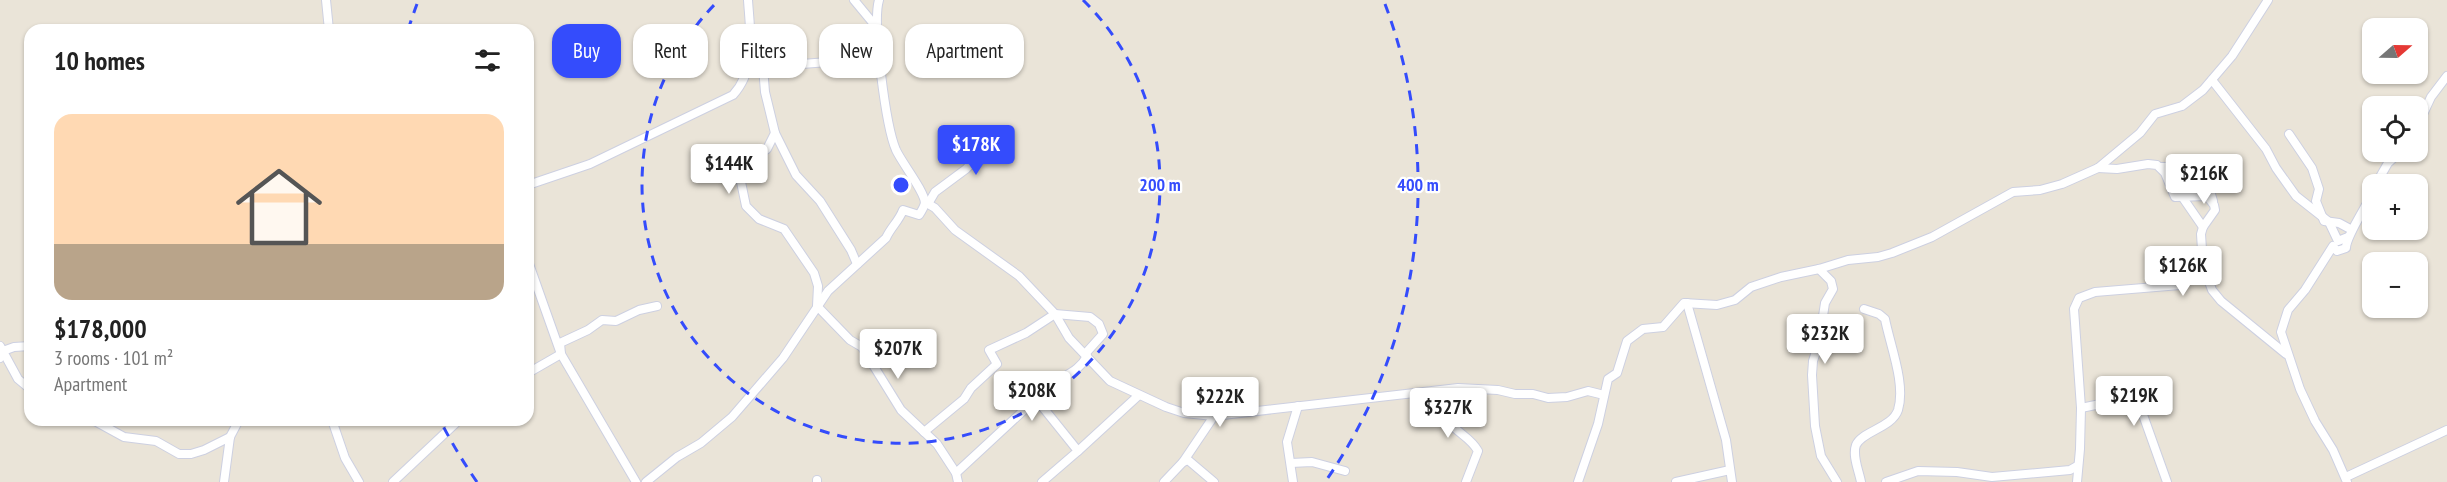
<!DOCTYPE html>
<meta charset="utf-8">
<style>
body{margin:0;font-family:"PT Sans Narrow",sans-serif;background:#f6f6f6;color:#222;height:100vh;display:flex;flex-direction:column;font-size:22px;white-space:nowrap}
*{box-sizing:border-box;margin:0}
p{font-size:20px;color:#767676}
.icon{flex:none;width:33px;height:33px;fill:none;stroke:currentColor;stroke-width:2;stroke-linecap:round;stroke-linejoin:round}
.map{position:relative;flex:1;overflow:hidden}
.drawer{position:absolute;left:24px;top:24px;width:510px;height:402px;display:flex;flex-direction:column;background:#fff;border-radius:18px;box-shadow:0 2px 4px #0004}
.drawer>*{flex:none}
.banner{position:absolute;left:552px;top:24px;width:570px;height:54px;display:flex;gap:12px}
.needle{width:39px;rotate:70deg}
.buttons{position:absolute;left:2362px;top:18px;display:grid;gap:12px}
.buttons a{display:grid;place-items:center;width:66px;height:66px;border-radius:12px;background:#fff;box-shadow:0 2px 4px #0004;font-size:30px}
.price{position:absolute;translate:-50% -51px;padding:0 14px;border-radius:6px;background:#fff;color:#222;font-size:20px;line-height:39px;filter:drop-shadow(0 2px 3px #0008)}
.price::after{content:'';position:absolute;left:50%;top:36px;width:18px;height:14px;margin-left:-9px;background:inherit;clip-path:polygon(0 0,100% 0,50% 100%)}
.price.on{background:#344cfc;color:#fff}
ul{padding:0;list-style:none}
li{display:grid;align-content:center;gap:12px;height:318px;padding:0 30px}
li+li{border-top:2px solid #e0e0e0}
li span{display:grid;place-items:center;height:186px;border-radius:18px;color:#555}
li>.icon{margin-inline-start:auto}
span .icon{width:108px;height:108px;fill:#fffc;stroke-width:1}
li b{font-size:26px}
h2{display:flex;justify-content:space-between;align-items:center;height:72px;padding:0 30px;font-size:26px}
.chip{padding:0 21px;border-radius:18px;background:#fff;box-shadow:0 2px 4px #0004;font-size:21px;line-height:54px}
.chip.on{background:#344cfc;color:#fff}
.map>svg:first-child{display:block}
</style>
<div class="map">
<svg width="2447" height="482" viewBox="0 0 2447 482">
<rect width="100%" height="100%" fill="#eae4d8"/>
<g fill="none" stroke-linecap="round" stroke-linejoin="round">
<g stroke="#cdd0e1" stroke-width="10">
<g id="street">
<polyline points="326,0 329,30"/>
<polyline points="854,0 878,29"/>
<polyline points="749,62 763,67 880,58"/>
<polyline points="763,67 765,92 775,133 767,149 745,164 741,182 746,206 759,219 784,229 814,273 818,286 817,306 850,340 862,347 901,410 937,444 956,473 958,482"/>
<polyline points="2212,80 2266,149 2276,168 2296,196 2329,222 2338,241 2348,237"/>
<polyline points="2418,125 2431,97 2447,76"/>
<polyline points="775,133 796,175 820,201 851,250 857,264"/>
<polyline points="2289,134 2312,168 2319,189 2316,201 2324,221 2339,223 2352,230"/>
<polyline points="2160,167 2179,167 2194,182 2209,188 2213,201"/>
<polyline points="2376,184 2388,163 2400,152"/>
<path d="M528 185 590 164 733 95C757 69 750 32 748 0"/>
<polyline points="2183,198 2203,227"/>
<polyline points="925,202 935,208 955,230 1019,276 1055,314 1069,338 1110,381 1166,407 1184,413 1214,416 1458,388 1498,390 1515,394 1533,394 1548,398 1567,397 1588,391 1604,395"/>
<polyline points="928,204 935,192 966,169 1000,133"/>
<polyline points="528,261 561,354 636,482"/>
<polyline points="2203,265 2212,290 2221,301 2286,354"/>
<polyline points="1819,269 1831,281 1833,289 1825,303 1819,342 1813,361 1812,375 1815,426 1821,456 1837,482"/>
<polyline points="1687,303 1726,440 1732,482"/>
<polyline points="0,346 18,379 30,389"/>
<polyline points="0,358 3,351 14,347 30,346"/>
<polyline points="528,373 561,354 560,343 588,330 602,320 616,321 639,310 657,306"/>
<path d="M1437 391C1440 401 1443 414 1450 423 1459 434 1471 438 1478 451L1466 482"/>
<polyline points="1037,400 1078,451 1042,482"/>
<polyline points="2081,408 2134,397 2137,398 2167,482"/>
<polyline points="93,420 124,437 156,441 179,454 191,454 204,450 230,437"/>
<polyline points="332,420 345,458 359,482"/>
<polyline points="924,432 964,399 971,388 997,364 989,350 1026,333 1055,314 1090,317 1099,324 1103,334 1085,354"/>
<polyline points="1078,451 1139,395"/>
<polyline points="1183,462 1214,416"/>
<polyline points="1291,463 1312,462 1345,471"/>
<path d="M956 473 1050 386C1064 375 1079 372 1087 356"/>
<polyline points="2346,477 2447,430"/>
<polyline points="817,480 817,482"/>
<polyline points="224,482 230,437 239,420"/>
<polyline points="393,482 459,420"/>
<path d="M646 482 677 457 701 443 732 417 783 358 828 291 886 238C891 227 899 221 903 210L919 215C921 212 924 207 925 203 925 192 902 163 896 150 886 127 872 23 879 0"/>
<polyline points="1164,482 1183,462 1188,460 1214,482"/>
<polyline points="1293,482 1287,442 1298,406"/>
<polyline points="1578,482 1598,424 1608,379 1617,373 1627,341 1643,329 1663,327 1684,303 1717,305 1735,300 1751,287 1781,277 1819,269 1848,260 1878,257 1892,253 1932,237 2013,192 2040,190 2062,184 2098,168 2140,133 2155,114 2182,106 2203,90 2232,56 2268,0"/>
<polyline points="1676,482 1730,470"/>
<path d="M1861 482C1859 471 1852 456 1856 445 1862 431 1892 428 1898 410 1906 384 1890 345 1885 319L1879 314 1864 309"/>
<polyline points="1886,482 1918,471 1957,472 1992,477 2070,470 2077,466"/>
<polyline points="2077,482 2080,449 2081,408 2074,309 2079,298 2095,292 2180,285 2203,265 2201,234 2203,227 2215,210 2214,205 2207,196 2175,197 2165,173 2157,165 2148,164 2117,169 2098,168"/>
<path d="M2347 482 2333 450 2315 421 2300 389 2281 332 2288 310 2305 290 2333 246 2337 251 2346 248C2346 236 2367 206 2373 191"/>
</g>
</g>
<use href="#street" stroke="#fff" stroke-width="8"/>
</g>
<g fill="none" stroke="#344cfc" stroke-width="3" stroke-dasharray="10 8">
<path d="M1083 0A259 259 0 1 1 719 0"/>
<path d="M477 482A517 517 0 0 1 442 424M408 30A517 517 0 0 1 417 4M1385 4A517 517 0 0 1 1325 482"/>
</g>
<circle cx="901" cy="185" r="9" fill="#344cfc" stroke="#fff" stroke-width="3"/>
<g font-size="18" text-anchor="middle" font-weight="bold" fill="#344cfc" stroke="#fff" stroke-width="4.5" stroke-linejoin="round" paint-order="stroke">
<text x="1160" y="191">200 m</text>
<text x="1418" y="191">400 m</text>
</g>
</svg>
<div class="buttons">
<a><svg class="needle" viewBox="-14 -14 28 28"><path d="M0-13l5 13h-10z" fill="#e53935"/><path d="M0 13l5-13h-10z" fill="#767676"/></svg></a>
<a><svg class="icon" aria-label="locate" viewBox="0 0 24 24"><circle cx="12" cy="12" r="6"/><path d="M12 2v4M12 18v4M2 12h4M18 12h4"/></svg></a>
<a>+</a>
<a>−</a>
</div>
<b class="price on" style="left:976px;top:176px">$178K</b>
<b class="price" style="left:729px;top:195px">$144K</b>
<b class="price" style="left:2204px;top:205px">$216K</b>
<b class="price" style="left:2183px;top:297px">$126K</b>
<b class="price" style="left:1825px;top:365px">$232K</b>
<b class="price" style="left:898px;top:380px">$207K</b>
<b class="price" style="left:1032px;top:422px">$208K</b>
<b class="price" style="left:2134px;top:427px">$219K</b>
<b class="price" style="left:1220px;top:428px">$222K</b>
<b class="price" style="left:1448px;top:439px">$327K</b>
<div class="banner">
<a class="chip on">Buy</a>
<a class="chip">Rent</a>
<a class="chip">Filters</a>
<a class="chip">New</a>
<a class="chip">Apartment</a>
</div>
<section class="drawer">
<h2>10 homes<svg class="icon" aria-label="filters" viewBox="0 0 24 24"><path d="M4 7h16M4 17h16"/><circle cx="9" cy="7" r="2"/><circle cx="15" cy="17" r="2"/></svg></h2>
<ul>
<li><span style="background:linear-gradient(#ffd9b3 70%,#b9a48a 0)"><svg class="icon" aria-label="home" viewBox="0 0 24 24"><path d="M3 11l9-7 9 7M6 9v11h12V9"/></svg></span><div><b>$178,000</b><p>3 rooms · 101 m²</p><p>Apartment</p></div></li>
</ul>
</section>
</div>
